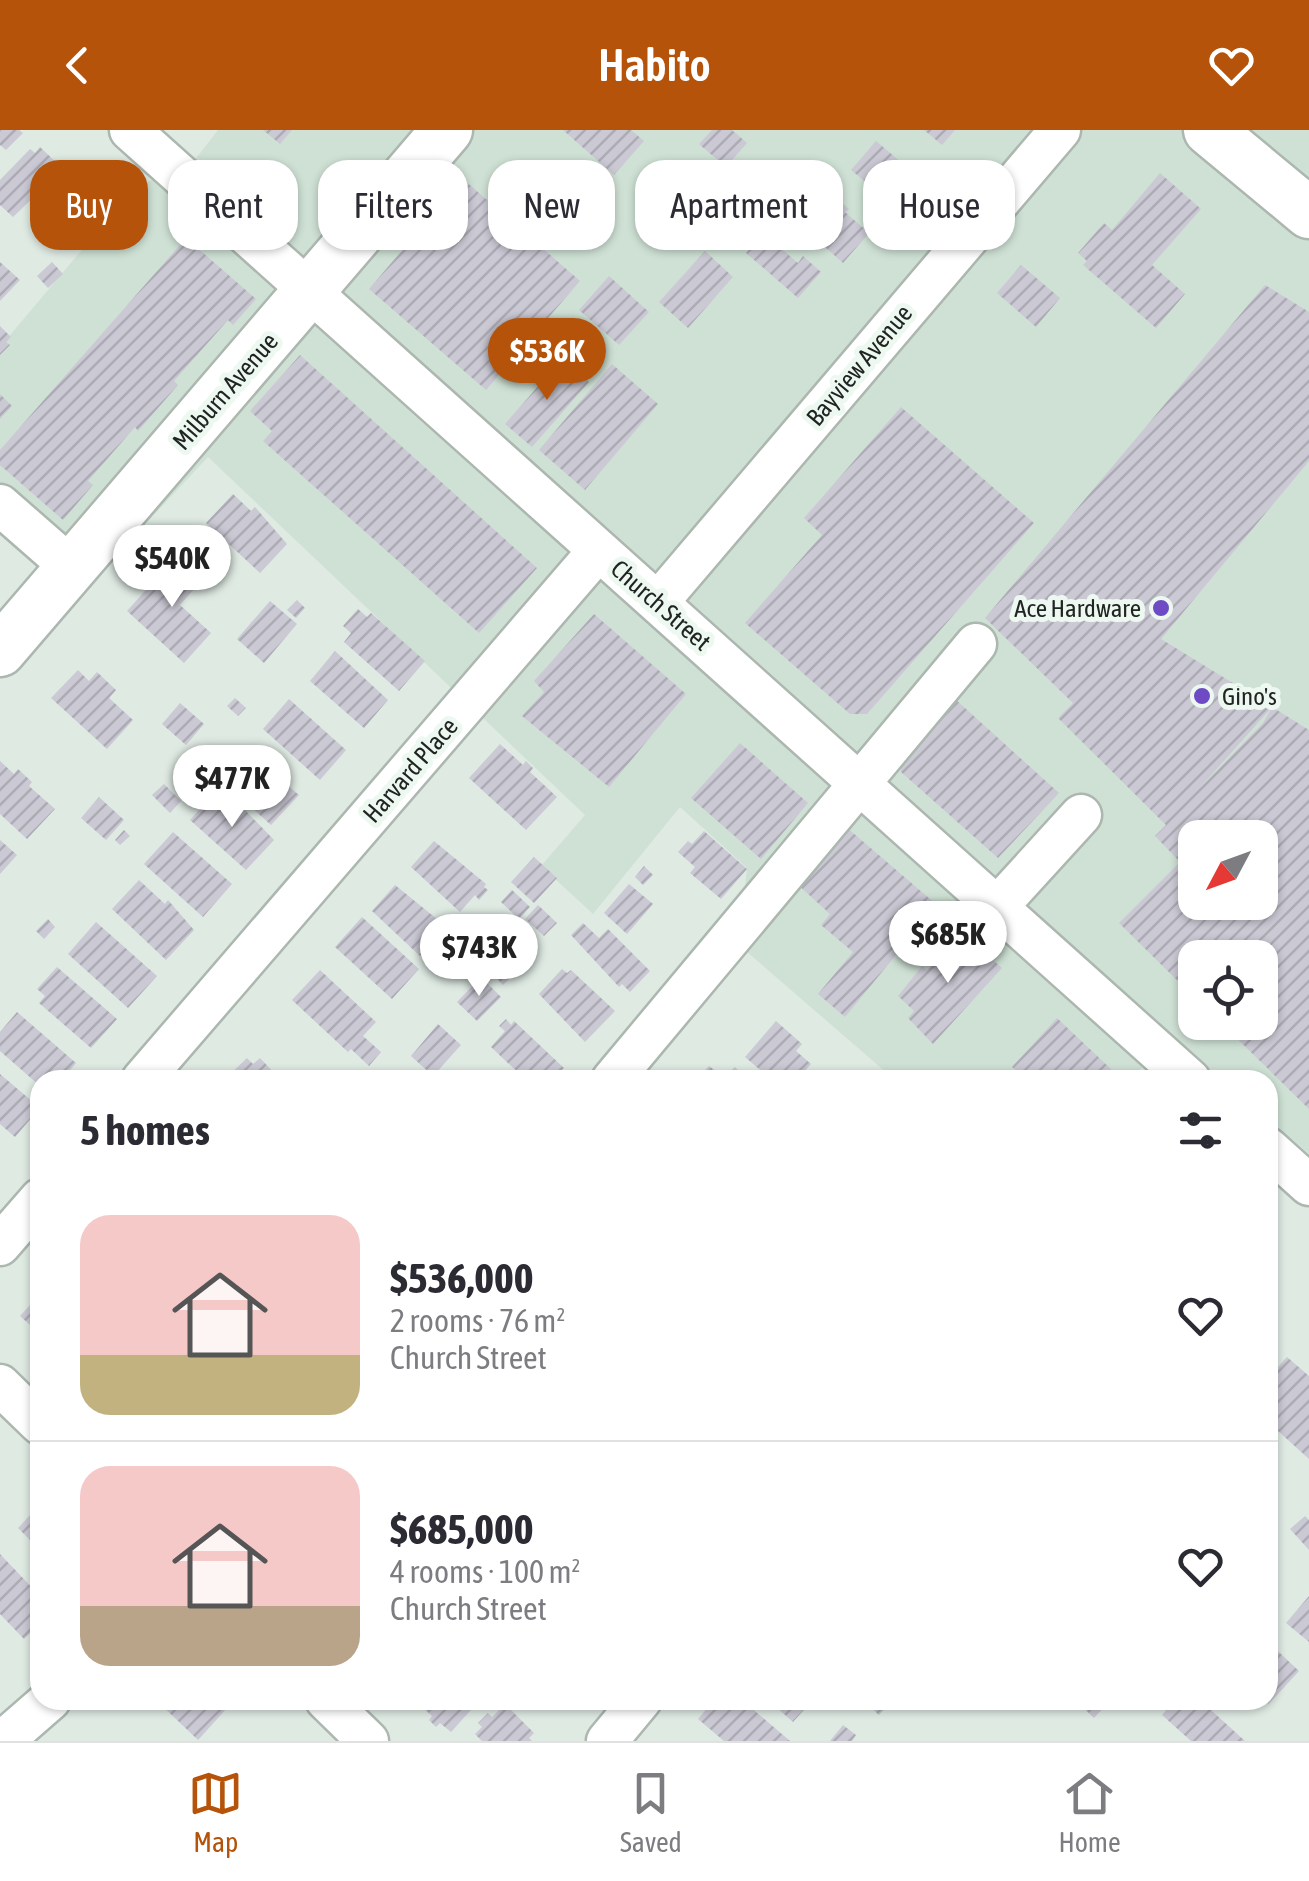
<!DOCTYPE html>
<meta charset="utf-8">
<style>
body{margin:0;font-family:"Asap Condensed",sans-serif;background:#f7f7f7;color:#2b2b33;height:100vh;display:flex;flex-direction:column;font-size:38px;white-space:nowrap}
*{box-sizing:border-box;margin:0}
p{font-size:32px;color:#7c7c81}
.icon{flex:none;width:55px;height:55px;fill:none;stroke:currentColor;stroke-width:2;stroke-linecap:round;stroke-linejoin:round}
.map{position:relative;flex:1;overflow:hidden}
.drawer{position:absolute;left:30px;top:940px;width:1248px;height:640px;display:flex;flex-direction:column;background:#fff;border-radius:30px;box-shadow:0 2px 8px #0004}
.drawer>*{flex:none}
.top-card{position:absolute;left:30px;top:30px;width:1250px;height:90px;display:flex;gap:20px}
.needle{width:65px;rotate:229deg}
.controls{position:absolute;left:1178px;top:690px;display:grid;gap:20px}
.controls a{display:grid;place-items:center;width:100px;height:100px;border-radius:20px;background:#fff;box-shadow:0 2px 8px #0004;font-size:50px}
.price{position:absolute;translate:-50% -85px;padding:0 22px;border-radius:35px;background:#fff;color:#222;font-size:32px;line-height:65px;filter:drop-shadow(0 2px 5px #0008)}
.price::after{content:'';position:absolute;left:50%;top:60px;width:30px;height:22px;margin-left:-15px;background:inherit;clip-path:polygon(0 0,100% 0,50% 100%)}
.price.on{background:#b45309;color:#fff}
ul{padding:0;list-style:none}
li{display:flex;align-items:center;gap:30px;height:250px;padding:0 50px}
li+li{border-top:2px solid #e1e1e2}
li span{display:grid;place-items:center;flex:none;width:280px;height:200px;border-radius:30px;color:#555}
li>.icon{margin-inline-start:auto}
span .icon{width:120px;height:120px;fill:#fffc;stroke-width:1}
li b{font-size:42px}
h2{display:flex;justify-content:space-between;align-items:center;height:120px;padding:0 50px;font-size:42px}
.tag{padding:0 35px;border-radius:30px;background:#fff;box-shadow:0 2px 8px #0004;font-size:35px;line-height:90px}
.tag.on{background:#b45309;color:#fff}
header{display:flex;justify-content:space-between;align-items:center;height:130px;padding:0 50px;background:#b45309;color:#fff;font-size:45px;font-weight:600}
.dock{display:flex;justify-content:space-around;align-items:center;height:140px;border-top:2px solid #e1e1e2;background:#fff;font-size:28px;color:#7c7c81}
.dock a{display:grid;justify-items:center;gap:5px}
.dock .on{color:#b45309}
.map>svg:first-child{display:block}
</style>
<header><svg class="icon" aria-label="back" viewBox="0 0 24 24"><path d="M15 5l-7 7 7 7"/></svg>Habito<svg class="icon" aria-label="heart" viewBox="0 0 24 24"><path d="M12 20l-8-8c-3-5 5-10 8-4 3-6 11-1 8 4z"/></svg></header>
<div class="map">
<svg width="1309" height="1611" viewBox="0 0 1309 1611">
<defs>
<pattern id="building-hatch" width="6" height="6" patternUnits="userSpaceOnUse" patternTransform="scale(2.5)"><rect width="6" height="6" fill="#cac9d4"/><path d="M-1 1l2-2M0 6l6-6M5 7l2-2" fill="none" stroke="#adacb6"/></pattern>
</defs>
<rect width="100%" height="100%" fill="#dfeae3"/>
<path fill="#cfe1d5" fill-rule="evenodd" d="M218 0H1309V1024L1268 988V950H1223L1172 906 1130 950H895L739 815 747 738 680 677 593 784 541 736 585 685 208 327 95 448 0 359V217L134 58 194 31ZM1195 708H1260V772H1195ZM1195 828H1260V892H1195Z"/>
<g fill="url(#building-hatch)" fill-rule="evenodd">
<polygon points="0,0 19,0 23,3 6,20 0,15"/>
<polygon points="263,0 292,0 280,14"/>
<polygon points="563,0 631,0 644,11 614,45"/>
<polygon points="712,0 732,0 747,13 726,37 699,14"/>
<polygon points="924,0 955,0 942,15"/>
<polygon points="876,11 908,38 884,67 851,40"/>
<polygon points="40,17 63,39 13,87 0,75 0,50 30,19 35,23"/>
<polygon points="89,33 119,60 110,69 114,72 86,101 80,95 65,111 40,88 55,72 51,68 78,39 81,42"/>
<polygon points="1160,43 1201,79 1152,135 1185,164 1156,198 1083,135 1087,131 1078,123 1104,93 1112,100"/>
<polygon points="463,49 580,151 486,260 369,159"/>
<polygon points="830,62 849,79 845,82 869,103 843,133 800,95"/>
<polygon points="763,103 798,133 803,126 821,142 798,168 746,123"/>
<polygon points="186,108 256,169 233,195 228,190 174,251 178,255 138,301 135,297 88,351 93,355 63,390 0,335 0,320"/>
<polygon points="705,121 733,147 688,198 659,172"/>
<polygon points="0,132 20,150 0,171"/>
<polygon points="52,132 63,144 48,158 37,146"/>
<polygon points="1021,135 1060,168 1036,197 997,163"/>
<polygon points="609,146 649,182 619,215 579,180"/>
<path d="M1265 155 1309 182V331L1161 509 1272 577 1198 660 1263 593 1272 577 1309 600V979L1220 892H1260V828H1195V868L1119 793 1180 732 1155 706 1166 695 1058 588 1073 573 985 488ZM1195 708H1260V772H1195Z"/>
<polygon points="0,196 11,207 6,212 10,215 0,225"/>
<polygon points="300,225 537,438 479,503 263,311 272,301 250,281"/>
<polygon points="562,229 589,252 532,317 505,294"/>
<polygon points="612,234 658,274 585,360 539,320"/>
<polygon points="0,264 12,276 0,289"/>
<polygon points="901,277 1034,393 867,584 850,584 745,493 822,405 804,388"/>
<polygon points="233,364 251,381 255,377 287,414 260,443 206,393"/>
<polygon points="177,425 203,449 180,475 211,503 184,533 127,481"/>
<polygon points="297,470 305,478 296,488 287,480"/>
<polygon points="270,471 297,494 264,533 237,509"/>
<polygon points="358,479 367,487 371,483 425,531 399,561 344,512 351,503 343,496"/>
<polygon points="594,484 686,564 609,657 522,586 544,562 534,551"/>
<polygon points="335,521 388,570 364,598 310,551"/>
<polygon points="78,540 89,551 97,542 116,560 109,568 133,590 107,619 51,568"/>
<polygon points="235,568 246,578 238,586 227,576"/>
<polygon points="289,569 346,620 320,650 263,599"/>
<polygon points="955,569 1059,663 998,728 901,642 900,631"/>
<polygon points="180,573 204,594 186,615 162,594"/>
<polygon points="740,613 808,673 761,729 691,668"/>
<polygon points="500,614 523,635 526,631 533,638 530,642 557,667 526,700 469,648"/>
<polygon points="248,622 299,665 271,695 222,651"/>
<polygon points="0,631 14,644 18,639 32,652 29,656 55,679 27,709 0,684"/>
<polygon points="164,654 181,671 170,683 152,665"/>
<polygon points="217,660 242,683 245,680 274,710 246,740 190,690"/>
<polygon points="99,667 124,690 106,710 81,688"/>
<polygon points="845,696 937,775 845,887 818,864 853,822 821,795 830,784 796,753"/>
<polygon points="124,700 130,706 120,715 115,710"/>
<polygon points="704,701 747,739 721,769 690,743 695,737 678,722 688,711 692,714"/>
<polygon points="173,702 232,754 203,787 144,734"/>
<polygon points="0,710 17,725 0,744"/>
<polygon points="434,711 486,754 484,757 488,760 479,770 475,765 460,782 411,737"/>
<polygon points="534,727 557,748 534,773 511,752"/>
<polygon points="644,736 653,745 643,755 635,747"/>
<polygon points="139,750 165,774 168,770 194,800 166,830 112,779"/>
<polygon points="629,754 653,774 627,804 604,783"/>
<polygon points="395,755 448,798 444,801 448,805 440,815 433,810 420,826 372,781"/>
<polygon points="512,760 530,777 519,789 501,772"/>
<polygon points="538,775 557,793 544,806 525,789"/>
<polygon points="362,787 419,839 392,869 335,817"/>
<polygon points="48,789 55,797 44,809 36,801"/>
<polygon points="96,792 157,846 128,878 68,824"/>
<polygon points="583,793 599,808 608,799 650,841 630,862 622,854 619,857 571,805"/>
<polygon points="960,801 1002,838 933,914 908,888 914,881 898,866 922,836 927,840"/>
<polygon points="502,824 518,840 503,855 487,838"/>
<polygon points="57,837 117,889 91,918 39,873 45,866 37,859"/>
<polygon points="562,839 567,843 571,840 615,881 585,912 539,864"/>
<polygon points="320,840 376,892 363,906 381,922 369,936 351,919 348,922 292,870"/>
<polygon points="481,847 501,867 477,891 457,872"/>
<polygon points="17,882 76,933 62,950 40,950 40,956 0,921 0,902"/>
<polygon points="1057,888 1111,939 1102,950 1027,950 1012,937"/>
<polygon points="506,889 511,895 514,891 564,938 557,945 562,950 526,950 491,917 505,901 499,896"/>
<polygon points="776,891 802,914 796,921 811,934 797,950 788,950 782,944 772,950 745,927"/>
<polygon points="438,894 461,915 433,946 411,926"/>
<polygon points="247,928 253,934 260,928 281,950 224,950"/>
<polygon points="709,936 724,947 735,937 748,950 695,950"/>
<polygon points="0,944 40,978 15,1007 0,994"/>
<polygon points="40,1164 40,1204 20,1186"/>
<polygon points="1287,1227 1309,1246 1309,1329 1268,1292 1268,1248"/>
<polygon points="32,1383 40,1390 40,1420 18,1398"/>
<polygon points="1305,1386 1309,1390 1309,1420 1290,1399"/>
<polygon points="0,1424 40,1466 40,1494 24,1509 0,1484"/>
<polygon points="1309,1466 1309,1512 1286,1493"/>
<polygon points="1268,1512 1299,1541 1268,1575"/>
<polygon points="156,1570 219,1570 227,1578 198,1610"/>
<polygon points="430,1570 480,1570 451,1602 440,1593 436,1597 429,1590 432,1586 423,1578"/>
<polygon points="714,1570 742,1570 790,1611 724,1611 698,1589"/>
<polygon points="768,1570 813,1570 793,1592"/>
<polygon points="862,1570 887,1570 890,1573 879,1585"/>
<polygon points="1075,1570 1105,1570 1108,1573 1094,1588"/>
<polygon points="1176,1570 1200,1570 1245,1611 1191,1611 1162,1585"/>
<polygon points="505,1574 534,1603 529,1608 532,1611 482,1611 475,1604 482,1597 478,1593 488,1583 492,1587"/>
<polygon points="843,1595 856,1605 852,1611 830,1611"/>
</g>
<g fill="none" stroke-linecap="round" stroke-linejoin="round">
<g stroke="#acb7b0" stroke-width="45">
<g id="minor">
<polyline points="130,0 1190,950"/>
<polyline points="0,375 72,438"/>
<polyline points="659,471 1060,0"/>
<polyline points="998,776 1081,685"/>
<polyline points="142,950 598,421"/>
<polyline points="612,950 976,514"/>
<polyline points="1268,1018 1309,1055"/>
<polyline points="0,1115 40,1069"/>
<polyline points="0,1255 40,1294"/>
<polyline points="326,1570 368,1611"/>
<polyline points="3,1611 50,1570"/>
<polyline points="607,1611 641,1570"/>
</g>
</g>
<g stroke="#acb7b0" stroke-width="55">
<g id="major">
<polyline points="1209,0 1309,83"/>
<polyline points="0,521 447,0"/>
</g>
</g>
<use href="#minor" stroke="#fff" stroke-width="40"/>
<use href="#major" stroke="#fff" stroke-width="50"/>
</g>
<g fill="#6e4bc4" stroke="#ecf8f0" stroke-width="4">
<circle cx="1161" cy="478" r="10"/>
<circle cx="1202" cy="566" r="10"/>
</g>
<g text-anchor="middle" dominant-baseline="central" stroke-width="10" stroke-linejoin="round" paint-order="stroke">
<g font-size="25" fill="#202422" stroke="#ecf8f0">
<text transform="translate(859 235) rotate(-50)">Bayview Avenue</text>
<text transform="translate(225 261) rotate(-49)">Milburn Avenue</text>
<text transform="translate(661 475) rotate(41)">Church Street</text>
<text transform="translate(410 640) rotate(-49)">Harvard Place</text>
</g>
<g font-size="25" fill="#202422" stroke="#ecf8f0" text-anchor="end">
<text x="1141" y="478">Ace Hardware</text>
<text x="1222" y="566" text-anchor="start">Gino's</text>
</g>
</g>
</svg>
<div class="controls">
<a><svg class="needle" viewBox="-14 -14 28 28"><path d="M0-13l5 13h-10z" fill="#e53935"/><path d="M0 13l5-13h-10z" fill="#7c7c81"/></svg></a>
<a><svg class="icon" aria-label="locate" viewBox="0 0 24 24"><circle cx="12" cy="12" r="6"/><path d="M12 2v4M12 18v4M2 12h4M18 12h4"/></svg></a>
</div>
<b class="price on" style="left:547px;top:273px">$536K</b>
<b class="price" style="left:172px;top:480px">$540K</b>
<b class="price" style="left:232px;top:700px">$477K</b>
<b class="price" style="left:948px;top:856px">$685K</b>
<b class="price" style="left:479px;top:869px">$743K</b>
<div class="top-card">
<a class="tag on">Buy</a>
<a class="tag">Rent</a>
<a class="tag">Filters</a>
<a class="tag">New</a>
<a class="tag">Apartment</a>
<a class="tag">House</a>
</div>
<section class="drawer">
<h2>5 homes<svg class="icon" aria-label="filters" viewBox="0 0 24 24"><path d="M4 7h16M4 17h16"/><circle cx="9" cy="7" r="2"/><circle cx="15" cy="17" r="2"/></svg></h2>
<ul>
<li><span style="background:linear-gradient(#f6c9c9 70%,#c2b280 0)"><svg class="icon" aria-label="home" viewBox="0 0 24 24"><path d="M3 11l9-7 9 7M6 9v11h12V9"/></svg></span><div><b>$536,000</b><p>2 rooms · 76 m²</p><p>Church Street</p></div><svg class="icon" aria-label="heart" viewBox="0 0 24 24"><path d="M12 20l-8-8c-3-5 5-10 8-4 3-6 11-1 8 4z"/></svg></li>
<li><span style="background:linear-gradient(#f6c9c9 70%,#b9a48a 0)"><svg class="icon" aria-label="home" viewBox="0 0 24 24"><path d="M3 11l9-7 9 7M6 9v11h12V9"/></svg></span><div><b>$685,000</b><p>4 rooms · 100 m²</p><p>Church Street</p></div><svg class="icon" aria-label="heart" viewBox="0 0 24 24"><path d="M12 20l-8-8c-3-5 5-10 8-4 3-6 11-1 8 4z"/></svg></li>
</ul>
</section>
</div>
<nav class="dock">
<a class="on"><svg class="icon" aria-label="map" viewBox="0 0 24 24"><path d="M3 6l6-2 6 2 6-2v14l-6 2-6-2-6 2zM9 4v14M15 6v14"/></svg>Map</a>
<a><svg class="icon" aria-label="saved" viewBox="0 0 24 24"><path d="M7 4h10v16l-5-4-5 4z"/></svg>Saved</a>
<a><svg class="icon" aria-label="home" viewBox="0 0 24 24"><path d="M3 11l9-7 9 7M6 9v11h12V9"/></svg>Home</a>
</nav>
